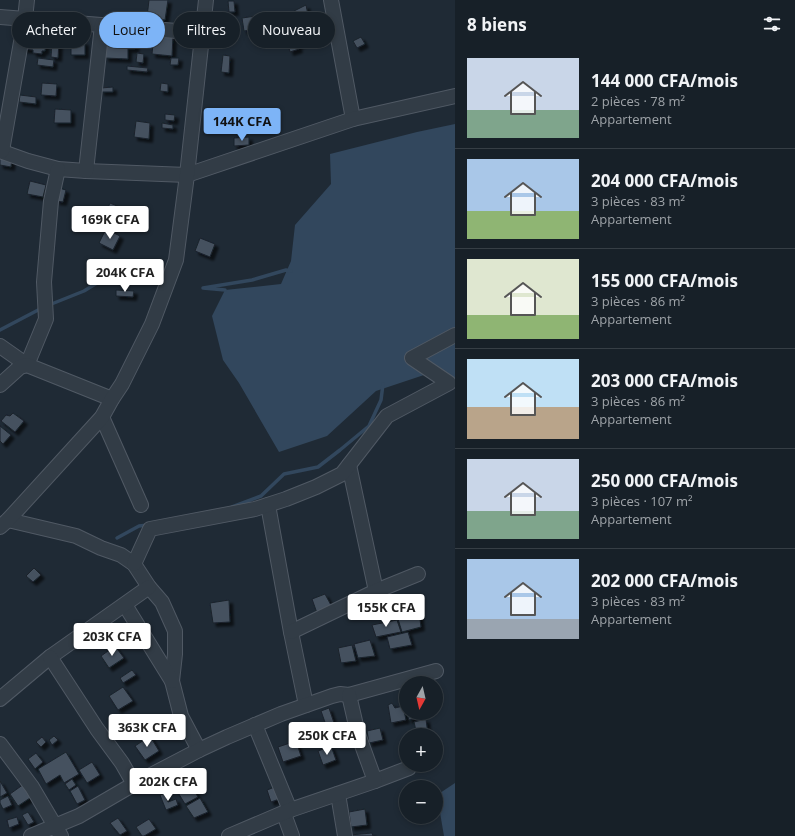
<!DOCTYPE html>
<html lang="fr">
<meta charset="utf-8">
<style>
body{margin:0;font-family:"Open Sans",sans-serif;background:#202830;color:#f1f3f6;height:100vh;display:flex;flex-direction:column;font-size:15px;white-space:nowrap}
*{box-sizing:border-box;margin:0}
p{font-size:13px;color:#9ea3a8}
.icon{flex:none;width:22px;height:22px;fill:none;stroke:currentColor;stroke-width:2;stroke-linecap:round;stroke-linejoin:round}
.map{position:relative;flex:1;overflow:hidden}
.side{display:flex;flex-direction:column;background:#172028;width:340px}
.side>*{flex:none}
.guide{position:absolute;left:12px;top:12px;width:380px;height:36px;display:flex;gap:8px}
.needle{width:26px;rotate:188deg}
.tools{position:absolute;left:399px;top:676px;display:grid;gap:8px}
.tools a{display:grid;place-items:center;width:44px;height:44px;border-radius:50%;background:#172028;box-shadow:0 2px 6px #0003,0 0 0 1px #363e45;font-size:20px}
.price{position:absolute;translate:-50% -34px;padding:0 9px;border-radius:4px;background:#fff;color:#222;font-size:13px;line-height:26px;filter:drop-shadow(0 1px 2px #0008)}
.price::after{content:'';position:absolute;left:50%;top:24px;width:12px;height:9px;margin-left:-6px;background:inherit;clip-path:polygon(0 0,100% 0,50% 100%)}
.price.selected{background:#7db4f7;color:#111}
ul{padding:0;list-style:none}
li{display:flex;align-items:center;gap:12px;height:100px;padding:0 12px}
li+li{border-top:1px solid #363e45}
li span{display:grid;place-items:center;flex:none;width:112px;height:80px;border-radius:0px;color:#555}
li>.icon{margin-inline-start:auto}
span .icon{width:48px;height:48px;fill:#fffc;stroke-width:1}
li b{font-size:17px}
h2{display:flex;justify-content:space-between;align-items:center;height:48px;padding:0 12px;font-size:17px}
.chip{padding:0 14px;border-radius:18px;background:#172028;box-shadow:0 2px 6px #0003,0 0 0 1px #363e45;font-size:14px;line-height:36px}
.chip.selected{background:#7db4f7;color:#111}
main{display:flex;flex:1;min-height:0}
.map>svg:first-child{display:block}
</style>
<main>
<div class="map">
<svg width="455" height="836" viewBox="0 0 455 836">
<defs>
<filter id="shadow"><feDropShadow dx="3.5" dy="3.5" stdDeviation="1" flood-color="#0009"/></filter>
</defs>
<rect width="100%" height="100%" fill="#1f2a35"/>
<g fill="#32475d">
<polygon points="455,124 455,381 449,383 424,375 376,391 327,436 279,452 239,383 223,360 212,316 225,290 281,284 291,261 295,225 331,184 330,154 417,132"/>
<polygon points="455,783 455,836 444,836 437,795"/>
</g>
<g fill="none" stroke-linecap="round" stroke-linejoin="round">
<g stroke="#32475d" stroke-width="3.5">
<polyline points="225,290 203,288 252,280 286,270 291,271"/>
<polyline points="49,305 84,291 110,275 144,265 159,274"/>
<polyline points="0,330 42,308"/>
<polyline points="232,507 261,496 284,474 318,467 340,450 369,426 381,400 383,384"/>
<polyline points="117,538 139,526 148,525"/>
</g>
</g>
<g fill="#45515f" stroke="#1a232c" filter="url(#shadow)">
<polygon points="149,0 168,0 165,20 147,17"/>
<polygon points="228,1 234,1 235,12 229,12"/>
<polygon points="306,5 312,35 304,38 306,42 299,45 294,11"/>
<polygon points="256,16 257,29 244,31 242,18"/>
<polygon points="292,18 293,26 281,27 280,19"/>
<polygon points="25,25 40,27 39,36 46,37 45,51 42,51 42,54 33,53 33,50 23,49"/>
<polygon points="154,35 173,36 172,56 152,54"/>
<polygon points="295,37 299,49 290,52 287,39"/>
<polygon points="361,37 365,44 357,48 353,41"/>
<polygon points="106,39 136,40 135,49 128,49 128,59 105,58"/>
<polygon points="52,41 59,42 58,58 51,57"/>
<polygon points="71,41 85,42 85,55 71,55"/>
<polygon points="137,53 144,54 143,63 136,62"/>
<polygon points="223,55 230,56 229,73 221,72"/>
<polygon points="38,58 54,60 53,67 37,65"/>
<polygon points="171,58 179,58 178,65 170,65"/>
<polygon points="127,66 148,68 147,72 127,70"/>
<polygon points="42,83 57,84 56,96 41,95"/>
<polygon points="161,83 168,84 168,92 160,91"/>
<polygon points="113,87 113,92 101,92 101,88"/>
<polygon points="20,95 36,97 36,104 19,102"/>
<polygon points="55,109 71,110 71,123 54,123"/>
<polygon points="165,114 175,115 174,121 165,120"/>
<polygon points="136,121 150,123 149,139 134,137"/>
<polygon points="162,123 173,125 173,129 162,128"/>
<polygon points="249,137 249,145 234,146 234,138"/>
<polygon points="0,156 12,158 11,167 0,165"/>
<polygon points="30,181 46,185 43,197 27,194"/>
<polygon points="59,188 66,190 63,202 56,201"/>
<polygon points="110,203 122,208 114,229 95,222 100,210 106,212"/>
<polygon points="106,229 120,236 113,250 99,243"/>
<polygon points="200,238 215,244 210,257 195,251"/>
<polygon points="116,290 134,291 133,297 116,296"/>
<polygon points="13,413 24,421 15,432 1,421 6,415 10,416"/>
<polygon points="0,426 11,435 3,444 0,441"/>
<polygon points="34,568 41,575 33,582 26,576"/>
<polygon points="325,594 332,607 317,613 312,599"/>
<polygon points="229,600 230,622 213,623 210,603"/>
<polygon points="419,612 421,627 402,632 398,619"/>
<polygon points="397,620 401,632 376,637 372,625"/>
<polygon points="408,632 412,645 390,649 387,637"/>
<polygon points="370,640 375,656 358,658 354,644"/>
<polygon points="352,645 356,661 341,663 338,648"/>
<polygon points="115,646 124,658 109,668 101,656"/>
<polygon points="132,670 136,675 123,683 120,678"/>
<polygon points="123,687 133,701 118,710 109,696"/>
<polygon points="392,703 395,708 403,706 406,720 391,723 388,705"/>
<polygon points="329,708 334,723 326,725 321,711"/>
<polygon points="407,713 422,713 423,717 409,720"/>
<polygon points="426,719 428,735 417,735 414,722"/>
<polygon points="380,728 383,740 369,743 367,731"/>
<polygon points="54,736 58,740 52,745 49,740"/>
<polygon points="150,736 159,751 145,760 135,746"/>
<polygon points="42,737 46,742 41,747 36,742"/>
<polygon points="296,741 301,756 283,762 278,747"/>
<polygon points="331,746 336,760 323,765 318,751"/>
<polygon points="66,752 79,774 64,783 60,775 46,784 38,769"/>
<polygon points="36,753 43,762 35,769 28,759"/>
<polygon points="92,762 100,775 87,783 79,770"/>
<polygon points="187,778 198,797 185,804 174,786"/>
<polygon points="72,779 76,785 69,790 65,784"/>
<polygon points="0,781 7,793 0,797"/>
<polygon points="24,784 33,796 18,806 10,794"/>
<polygon points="280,785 285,797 271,802 267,790"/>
<polygon points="78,786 85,800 77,804 70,791"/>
<polygon points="165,793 168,802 176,799 178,805 166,810 160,795"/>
<polygon points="8,796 12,805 3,809 0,803 0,800"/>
<polygon points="200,798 208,812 194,818 186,806"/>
<polygon points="365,809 367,825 351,827 349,812"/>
<polygon points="28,812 34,822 28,825 22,815"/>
<polygon points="17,817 19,824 9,828 7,820"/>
<polygon points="118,818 127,831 120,835 110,823"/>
<polygon points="149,819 156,829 144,836 142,836 136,827"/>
<polygon points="372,833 373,836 351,836 350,835"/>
</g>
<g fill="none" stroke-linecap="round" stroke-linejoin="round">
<g stroke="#505964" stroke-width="16">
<g id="minor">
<polyline points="331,0 353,119"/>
<polyline points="0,17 202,33"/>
<polyline points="0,151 28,161 58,169 86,171 187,175 353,119 455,96"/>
<polyline points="2,151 25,19 27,0"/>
<polyline points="86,171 102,25"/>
<polyline points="0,346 27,365 46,319 44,282 51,201 58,169"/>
<polyline points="0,385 20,367 27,365 112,399"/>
<polyline points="102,417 141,505"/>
<polyline points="349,465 376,591"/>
<polyline points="268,505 291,632 306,705"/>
<polyline points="8,520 76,536 101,548 121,555 134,564 149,587 162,602 175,631 175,654 172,681 181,716 199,750"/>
<polyline points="0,527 8,520 102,417 112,399 122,384 152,324 176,260 187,175 206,0"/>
<polyline points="134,564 150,529 255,509 286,499 316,487 342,474 387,416 449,383 412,358 455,335"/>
<polyline points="125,605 172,681"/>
<polyline points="291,632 376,591 418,574"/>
<polyline points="0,699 50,657 149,587"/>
<polyline points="255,725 290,810"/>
<polyline points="0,744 32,787 61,836"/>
<polyline points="375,781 409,768"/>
<polyline points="134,784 199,750 227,737 281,714 332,696 340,694 349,695 436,671"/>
<polyline points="338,794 345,836"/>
<polyline points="284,814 292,836"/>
<polyline points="31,836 79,816 134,784 122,763 97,729 50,657"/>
<polyline points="229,836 290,810 375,781 358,734 349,695"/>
</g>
</g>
<use href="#minor" stroke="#323c46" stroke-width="14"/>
</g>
</svg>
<div class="tools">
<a><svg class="needle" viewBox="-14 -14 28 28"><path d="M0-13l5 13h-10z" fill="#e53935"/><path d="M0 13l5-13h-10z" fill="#9ea3a8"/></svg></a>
<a>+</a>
<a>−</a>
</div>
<b class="price selected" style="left:242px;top:142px">144K CFA</b>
<b class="price" style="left:110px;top:240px">169K CFA</b>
<b class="price" style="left:125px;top:293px">204K CFA</b>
<b class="price" style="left:386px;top:628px">155K CFA</b>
<b class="price" style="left:112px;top:657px">203K CFA</b>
<b class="price" style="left:147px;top:748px">363K CFA</b>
<b class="price" style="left:327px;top:756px">250K CFA</b>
<b class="price" style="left:168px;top:802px">202K CFA</b>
<div class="guide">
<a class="chip">Acheter</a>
<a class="chip selected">Louer</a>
<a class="chip">Filtres</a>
<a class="chip">Nouveau</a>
</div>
</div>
<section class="side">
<h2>8 biens<svg class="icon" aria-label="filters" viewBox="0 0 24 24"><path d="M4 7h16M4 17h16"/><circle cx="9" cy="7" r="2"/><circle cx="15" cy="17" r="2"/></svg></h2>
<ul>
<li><span style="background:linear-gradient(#c9d6e8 65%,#7fa58c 0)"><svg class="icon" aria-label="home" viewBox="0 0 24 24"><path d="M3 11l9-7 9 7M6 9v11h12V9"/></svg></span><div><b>144 000 CFA/mois</b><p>2 pièces · 78 m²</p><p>Appartement</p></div></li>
<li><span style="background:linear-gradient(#a9c7e8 65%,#8fb573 0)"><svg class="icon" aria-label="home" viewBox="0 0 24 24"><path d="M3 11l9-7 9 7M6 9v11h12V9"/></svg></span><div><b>204 000 CFA/mois</b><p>3 pièces · 83 m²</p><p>Appartement</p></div></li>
<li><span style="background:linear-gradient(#dfe7d0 70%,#8fb573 0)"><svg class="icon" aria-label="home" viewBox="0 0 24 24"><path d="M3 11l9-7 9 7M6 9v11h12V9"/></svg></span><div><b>155 000 CFA/mois</b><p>3 pièces · 86 m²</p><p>Appartement</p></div></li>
<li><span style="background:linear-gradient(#bfe0f5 60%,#b9a48a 0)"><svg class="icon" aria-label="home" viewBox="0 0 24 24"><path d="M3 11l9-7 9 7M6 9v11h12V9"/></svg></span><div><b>203 000 CFA/mois</b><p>3 pièces · 86 m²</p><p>Appartement</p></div></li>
<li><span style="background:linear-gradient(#c9d6e8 65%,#7fa58c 0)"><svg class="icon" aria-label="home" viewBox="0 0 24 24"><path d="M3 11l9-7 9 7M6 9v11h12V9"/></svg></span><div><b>250 000 CFA/mois</b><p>3 pièces · 107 m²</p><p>Appartement</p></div></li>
<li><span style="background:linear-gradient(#a9c7e8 75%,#9aa5b1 0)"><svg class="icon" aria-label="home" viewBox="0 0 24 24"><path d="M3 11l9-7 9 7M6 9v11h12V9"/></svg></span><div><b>202 000 CFA/mois</b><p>3 pièces · 83 m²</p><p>Appartement</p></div></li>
</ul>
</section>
</main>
